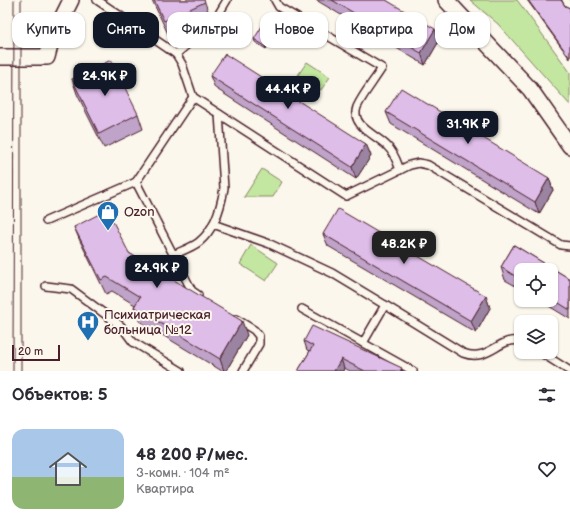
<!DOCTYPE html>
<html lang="ru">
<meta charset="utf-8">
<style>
body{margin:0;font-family:"Balsamiq Sans",sans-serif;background:#f7f7f7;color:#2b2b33;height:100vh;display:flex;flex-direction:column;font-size:15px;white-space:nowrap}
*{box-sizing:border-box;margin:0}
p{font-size:13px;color:#7c7c81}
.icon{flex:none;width:22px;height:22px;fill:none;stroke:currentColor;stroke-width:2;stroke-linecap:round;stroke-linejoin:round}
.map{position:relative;height:371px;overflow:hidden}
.details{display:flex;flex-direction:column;background:#fff;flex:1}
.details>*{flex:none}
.hud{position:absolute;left:12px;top:12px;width:546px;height:36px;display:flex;gap:8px}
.fabs{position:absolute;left:514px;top:263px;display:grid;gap:8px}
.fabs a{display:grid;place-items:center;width:44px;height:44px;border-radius:8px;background:#fff;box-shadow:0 1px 3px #0004;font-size:20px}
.scale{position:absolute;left:12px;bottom:10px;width:48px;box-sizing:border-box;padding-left:4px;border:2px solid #4a1f2b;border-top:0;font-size:11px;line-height:14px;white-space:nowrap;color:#4a1f2b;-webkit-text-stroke:3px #fbf7ec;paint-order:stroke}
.price{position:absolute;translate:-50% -34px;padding:0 9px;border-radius:8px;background:#111827;color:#fff;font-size:13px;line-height:26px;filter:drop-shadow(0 1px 2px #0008)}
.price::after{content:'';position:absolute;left:50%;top:24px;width:12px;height:9px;margin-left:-6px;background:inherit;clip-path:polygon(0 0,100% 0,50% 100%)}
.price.selected{background:#222;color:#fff}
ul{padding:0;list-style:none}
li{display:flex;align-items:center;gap:12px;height:100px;padding:0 12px}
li+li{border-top:1px solid #e1e1e2}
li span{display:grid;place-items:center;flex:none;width:112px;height:80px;border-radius:12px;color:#555}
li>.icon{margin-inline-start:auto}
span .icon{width:48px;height:48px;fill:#fffc;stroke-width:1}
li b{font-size:17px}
h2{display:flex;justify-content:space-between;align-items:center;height:48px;padding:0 12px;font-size:17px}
.tag{padding:0 14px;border-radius:12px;background:#fff;box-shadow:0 1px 3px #0004;font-size:14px;line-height:36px}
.tag.selected{background:#111827;color:#fff}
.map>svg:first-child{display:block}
</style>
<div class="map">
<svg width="570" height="371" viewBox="0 0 570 371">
<rect width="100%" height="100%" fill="#fbf7ec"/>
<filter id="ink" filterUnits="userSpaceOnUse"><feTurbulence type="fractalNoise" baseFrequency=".025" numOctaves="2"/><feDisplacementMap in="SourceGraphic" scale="8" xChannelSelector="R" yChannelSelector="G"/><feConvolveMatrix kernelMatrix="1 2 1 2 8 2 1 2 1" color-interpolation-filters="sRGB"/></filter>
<g filter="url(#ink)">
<g fill="#c3e7a0" stroke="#868366">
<polygon points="470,0 517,0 570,72 570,105 498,24"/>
<polygon points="307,62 330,77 321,90 298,75"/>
<polygon points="262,169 282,182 273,197 244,197"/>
<polygon points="251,245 278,263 266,281 240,264"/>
</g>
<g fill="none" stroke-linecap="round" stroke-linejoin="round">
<g stroke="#4a1f2b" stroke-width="10">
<g id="service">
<polyline points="97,0 176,54 182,64 193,97"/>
<path d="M275 0 279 7 382 68C374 81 363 94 357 107 350 126 377 135 387 146 394 152 397 162 400 170"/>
<polyline points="566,0 570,6"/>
<polyline points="176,54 214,22 227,0"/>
<polyline points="136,182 193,97 346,196 410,165 419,163 428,165 561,245 570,246"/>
<polyline points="46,221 136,182 192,291 198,295"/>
<polyline points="213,224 270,244 332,273 385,305"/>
<path d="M173 255C181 251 191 248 199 242 214 230 221 207 224 188L219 114"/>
<polyline points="46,286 71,289 121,326 133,342 181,371"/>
<polyline points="302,309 413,371"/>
<polyline points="236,319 254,330 259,336 259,344 243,371"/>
<path d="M363 343 385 305 463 353C489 363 499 336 521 341"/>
<polyline points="540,352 570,371"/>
</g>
</g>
<g stroke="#4a1f2b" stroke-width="18">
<g id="minor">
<polyline points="446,0 530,89 570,146"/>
<polyline points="0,57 47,57 52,38 71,0"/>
</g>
</g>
<use href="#service" stroke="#fbf7ec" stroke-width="7"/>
<use href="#minor" stroke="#fbf7ec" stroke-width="15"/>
<g stroke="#4a1f2b" stroke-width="1">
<polyline points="13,371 14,0"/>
<polyline points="21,371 21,0"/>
</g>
</g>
<g fill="#bfa3c8" stroke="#4a1f2b">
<polygon points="152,0 204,0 210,16 169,36"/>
<polygon points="316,0 386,0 439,41 425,65"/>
<polygon points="527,0 561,0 565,6 570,8 570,59"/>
<polygon points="275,30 276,33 266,49 255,42 254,39"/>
<polygon points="210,76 366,144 371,156 356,179 215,88"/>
<polygon points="72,79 138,114 143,129 104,148 77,94"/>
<polygon points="386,112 549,178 553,190 539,214 391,124"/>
<polygon points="74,227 129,253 247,335 226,371 222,371 139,321 134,307 135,305 112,291 106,294 80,241"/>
<polygon points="323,234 486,296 490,308 476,333 328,246"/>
<polygon points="514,245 570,279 570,319 539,300 551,300 551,270 521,270 521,289 505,280 501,267"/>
<polygon points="304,341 403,371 350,371 344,368 343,371 298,371 310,351 307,350"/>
</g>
<g fill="#9b84a2" stroke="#4a1f2b">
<polygon points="435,29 439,41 425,65 421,53"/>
<polygon points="275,30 276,33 266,49 265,46"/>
<polygon points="366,144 371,156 356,179 352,167"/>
<polygon points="549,178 553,190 539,214 535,202"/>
<polygon points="486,296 490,308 476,333 471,321"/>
<polygon points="242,321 247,335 226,371 224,371 220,359"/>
<polygon points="341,359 344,368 343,371 334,371"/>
</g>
<g fill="#debde8" stroke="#4a1f2b">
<polygon points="154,0 204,0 205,2 164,21"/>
<polygon points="332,0 386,0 435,29 421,53"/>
<polygon points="528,0 561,0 565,6 570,8 570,58"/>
<polygon points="264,23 275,30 265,46 254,39"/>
<polygon points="225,54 366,144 352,167 210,76"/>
<polygon points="111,60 138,114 99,134 72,79"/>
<polygon points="401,88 549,178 535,202 386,112"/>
<polygon points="338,209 486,296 471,321 323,234"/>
<polygon points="107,210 129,253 242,321 220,359 134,307 140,297 107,277 101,280 74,227"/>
<polygon points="514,245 570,279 570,310 551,298 551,270 521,270 521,280 501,267"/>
<polygon points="312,326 402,368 400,371 365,371 341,359 334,371 298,371 313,346 304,341"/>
</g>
</g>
<defs>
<g id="shop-pin" transform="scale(1.15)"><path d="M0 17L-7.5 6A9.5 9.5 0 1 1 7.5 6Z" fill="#1f6fb2" stroke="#fbf7ec"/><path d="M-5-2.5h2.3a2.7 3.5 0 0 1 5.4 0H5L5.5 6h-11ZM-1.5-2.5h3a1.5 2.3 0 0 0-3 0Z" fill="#fff"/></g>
<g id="hospital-pin" transform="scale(1.15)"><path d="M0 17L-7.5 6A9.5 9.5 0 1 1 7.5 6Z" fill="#1f6fb2" stroke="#fbf7ec"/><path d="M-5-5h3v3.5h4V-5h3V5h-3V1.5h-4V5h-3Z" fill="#fff"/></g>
</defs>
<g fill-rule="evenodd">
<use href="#shop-pin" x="108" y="212"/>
<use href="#hospital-pin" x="88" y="322"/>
</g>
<g text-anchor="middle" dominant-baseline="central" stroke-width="4" stroke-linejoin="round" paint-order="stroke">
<g font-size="13" fill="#4a1f2b" stroke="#fbf7ec" text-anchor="start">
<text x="124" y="212">Ozon</text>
<text x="104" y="315">Психиатрическая<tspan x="104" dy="15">больница №12</tspan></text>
</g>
</g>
</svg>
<div class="fabs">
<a><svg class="icon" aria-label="locate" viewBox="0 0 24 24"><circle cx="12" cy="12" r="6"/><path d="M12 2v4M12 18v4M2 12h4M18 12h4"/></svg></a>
<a><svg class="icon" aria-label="layers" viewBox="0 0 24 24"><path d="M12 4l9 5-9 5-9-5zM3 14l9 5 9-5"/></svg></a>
</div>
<div class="scale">20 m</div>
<b class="price" style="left:105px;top:97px">24.9K ₽</b>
<b class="price" style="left:288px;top:110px">44.4K ₽</b>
<b class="price" style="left:468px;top:145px">31.9K ₽</b>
<b class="price selected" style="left:404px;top:265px">48.2K ₽</b>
<b class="price" style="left:157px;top:289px">24.9K ₽</b>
<div class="hud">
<a class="tag">Купить</a>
<a class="tag selected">Снять</a>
<a class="tag">Фильтры</a>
<a class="tag">Новое</a>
<a class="tag">Квартира</a>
<a class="tag">Дом</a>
</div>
</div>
<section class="details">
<h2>Объектов: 5<svg class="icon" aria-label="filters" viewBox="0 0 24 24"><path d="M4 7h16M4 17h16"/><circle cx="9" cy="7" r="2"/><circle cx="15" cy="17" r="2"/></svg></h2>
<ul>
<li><span style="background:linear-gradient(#a9c7e8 60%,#8fb573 0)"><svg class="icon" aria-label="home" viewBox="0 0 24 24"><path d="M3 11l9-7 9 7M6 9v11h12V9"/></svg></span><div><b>48 200 ₽/мес.</b><p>3-комн. · 104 m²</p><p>Квартира</p></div><svg class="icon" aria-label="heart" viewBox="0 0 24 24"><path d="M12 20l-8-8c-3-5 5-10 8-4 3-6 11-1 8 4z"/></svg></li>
</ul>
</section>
